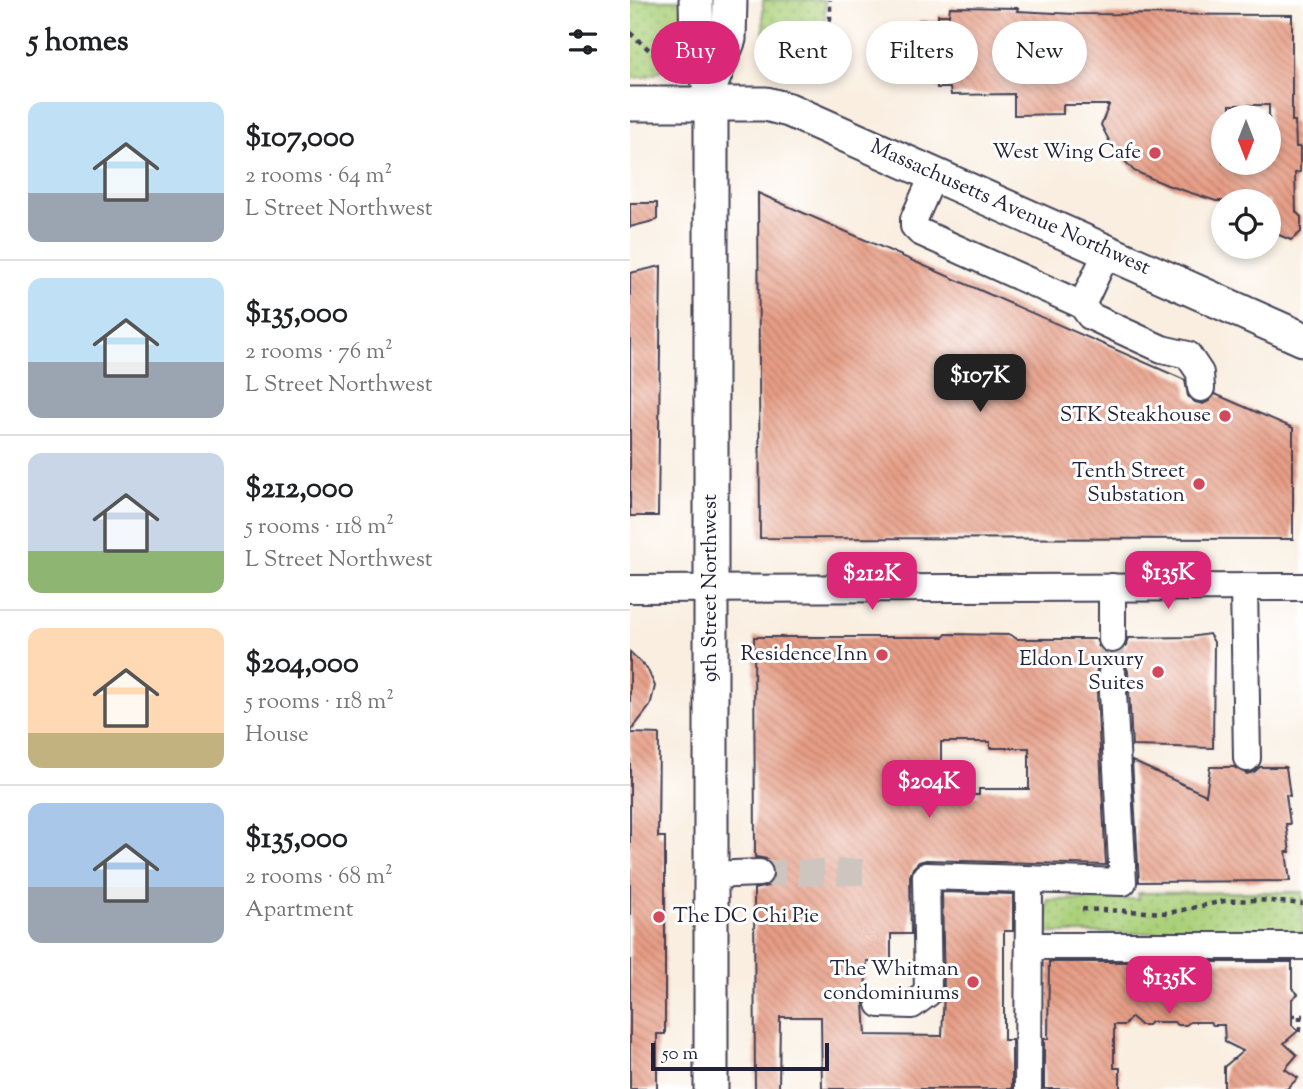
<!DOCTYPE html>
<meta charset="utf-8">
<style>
body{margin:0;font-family:"Sorts Mill Goudy",serif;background:#f6f6f6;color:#202124;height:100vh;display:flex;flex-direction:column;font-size:26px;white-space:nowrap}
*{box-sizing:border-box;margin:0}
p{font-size:23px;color:#757577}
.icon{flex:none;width:38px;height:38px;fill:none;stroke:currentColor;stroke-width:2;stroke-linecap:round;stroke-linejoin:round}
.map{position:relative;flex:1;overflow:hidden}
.details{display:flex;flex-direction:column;background:#fff;width:630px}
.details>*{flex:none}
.guide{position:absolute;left:21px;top:21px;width:546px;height:63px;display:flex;gap:14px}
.needle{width:46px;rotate:180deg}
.controls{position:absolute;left:581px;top:105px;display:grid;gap:14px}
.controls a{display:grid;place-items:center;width:70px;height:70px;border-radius:50%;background:#fff;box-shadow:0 4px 10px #0003;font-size:35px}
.scale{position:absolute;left:21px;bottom:18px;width:178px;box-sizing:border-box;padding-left:7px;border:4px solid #22223b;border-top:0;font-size:19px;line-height:24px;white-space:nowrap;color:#22223b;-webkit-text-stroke:5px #fff;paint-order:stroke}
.price{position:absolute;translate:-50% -60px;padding:0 16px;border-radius:14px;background:#db2777;color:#fff;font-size:23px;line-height:46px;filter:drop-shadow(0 2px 4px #0008)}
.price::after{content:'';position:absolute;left:50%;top:42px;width:21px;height:16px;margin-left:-10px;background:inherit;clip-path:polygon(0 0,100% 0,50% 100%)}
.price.selected{background:#222;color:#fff}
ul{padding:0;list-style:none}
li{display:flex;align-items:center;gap:21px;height:175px;padding:0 28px}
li+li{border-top:2px solid #e0e0e0}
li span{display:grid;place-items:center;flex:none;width:196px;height:140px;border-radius:14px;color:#555}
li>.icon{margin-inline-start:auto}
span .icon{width:84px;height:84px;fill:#fffc;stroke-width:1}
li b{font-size:30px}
h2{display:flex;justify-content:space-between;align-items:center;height:84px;padding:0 28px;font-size:30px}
.pill{padding:0 24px;border-radius:32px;background:#fff;box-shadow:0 4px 10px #0003;font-size:24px;line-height:63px}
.pill.selected{background:#db2777;color:#fff}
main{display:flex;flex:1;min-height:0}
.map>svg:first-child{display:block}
</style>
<main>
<section class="details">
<h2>5 homes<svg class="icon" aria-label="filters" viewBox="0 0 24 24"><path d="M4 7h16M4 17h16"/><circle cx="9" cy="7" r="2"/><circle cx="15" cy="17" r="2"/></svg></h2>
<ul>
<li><span style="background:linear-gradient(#bfe0f5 65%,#9aa5b1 0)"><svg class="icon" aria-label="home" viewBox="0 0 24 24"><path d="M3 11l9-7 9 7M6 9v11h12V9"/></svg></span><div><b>$107,000</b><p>2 rooms · 64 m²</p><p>L Street Northwest</p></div></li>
<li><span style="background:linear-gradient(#bfe0f5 60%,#9aa5b1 0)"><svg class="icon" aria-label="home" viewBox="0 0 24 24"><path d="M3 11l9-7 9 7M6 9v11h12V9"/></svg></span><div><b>$135,000</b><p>2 rooms · 76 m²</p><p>L Street Northwest</p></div></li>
<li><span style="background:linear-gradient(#c9d6e8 70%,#8fb573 0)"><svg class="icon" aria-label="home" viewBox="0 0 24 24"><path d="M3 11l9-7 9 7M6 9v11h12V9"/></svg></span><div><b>$212,000</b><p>5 rooms · 118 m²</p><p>L Street Northwest</p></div></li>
<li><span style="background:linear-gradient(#ffd9b3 75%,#c2b280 0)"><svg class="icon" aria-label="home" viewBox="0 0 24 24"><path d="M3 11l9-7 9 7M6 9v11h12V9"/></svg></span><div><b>$204,000</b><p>5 rooms · 118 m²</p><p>House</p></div></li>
<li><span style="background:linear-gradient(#a9c7e8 60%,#9aa5b1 0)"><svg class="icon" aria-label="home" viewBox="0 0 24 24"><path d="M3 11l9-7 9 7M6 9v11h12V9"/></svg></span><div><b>$135,000</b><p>2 rooms · 68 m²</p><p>Apartment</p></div></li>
</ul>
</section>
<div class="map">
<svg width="673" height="1089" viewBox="0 0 673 1089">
<defs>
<pattern id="park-dots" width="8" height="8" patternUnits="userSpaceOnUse" patternTransform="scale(1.75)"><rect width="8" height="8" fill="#abd07a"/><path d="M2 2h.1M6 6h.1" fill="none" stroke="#93b26a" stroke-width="1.8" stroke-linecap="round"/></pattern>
<pattern id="building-back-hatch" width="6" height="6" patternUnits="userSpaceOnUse" patternTransform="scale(1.75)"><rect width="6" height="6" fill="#e79d85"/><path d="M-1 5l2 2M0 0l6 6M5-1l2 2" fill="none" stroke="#bb806e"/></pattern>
</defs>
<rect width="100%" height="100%" fill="#fff"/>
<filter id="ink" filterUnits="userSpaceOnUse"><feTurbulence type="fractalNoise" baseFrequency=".0143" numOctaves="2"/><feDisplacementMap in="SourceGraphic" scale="14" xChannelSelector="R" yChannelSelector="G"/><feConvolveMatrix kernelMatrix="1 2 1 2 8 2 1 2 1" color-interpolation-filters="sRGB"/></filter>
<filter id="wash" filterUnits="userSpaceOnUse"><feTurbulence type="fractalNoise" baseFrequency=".00686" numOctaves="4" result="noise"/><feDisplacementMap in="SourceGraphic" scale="28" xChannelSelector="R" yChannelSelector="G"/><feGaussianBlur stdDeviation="1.57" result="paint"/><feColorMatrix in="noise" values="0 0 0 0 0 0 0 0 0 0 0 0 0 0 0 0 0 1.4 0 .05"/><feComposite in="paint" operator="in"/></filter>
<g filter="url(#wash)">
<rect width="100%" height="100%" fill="#f9eee0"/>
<g fill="url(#park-dots)" stroke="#66795a" stroke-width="2">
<path d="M0 0H55C56 41 49 78 0 78Z"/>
<path d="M133 0H195V30L179 66C131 45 133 54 133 0Z"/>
<polygon points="673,892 673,933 417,933 417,900 508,899 508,893"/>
</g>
<g id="blocks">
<g fill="url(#building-back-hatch)" fill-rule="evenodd">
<path d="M320 7 388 8 387 11 444 14 662 15V121H665L666 147H670V172L665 173 666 212 671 217V232L661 240 644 233 643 227 639 225V201H586L537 185 504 171 483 148 471 125 479 105H433V114L384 115V94L321 95 320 88H307V80H289V20L308 21V15H319ZM600 105H639V163H593V117H600Z"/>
<polygon points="128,193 555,380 558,396 565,402 573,404 579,401 585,394 663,428 663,539 130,538"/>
<polygon points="0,203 27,203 27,220 0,227"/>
<polygon points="31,266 28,516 0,516 0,273"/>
<path d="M316 634 381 635 387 639H466L469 647 475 653 481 655 490 652 496 646 498 638 560 637 579 634 584 642 583 748 502 746 498 671 495 664 490 659 482 657 474 660 468 665 466 674 476 865 296 860 289 862 283 868 280 876 281 934H261V960L237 961 234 1004 236 1035 312 1036 314 993 312 892 383 894V931H374V1040H382V1089H192L191 1017H150L149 1089H125L124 889 138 886 143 881 145 873 143 865 137 859 125 857 124 637H314ZM311 742H360V748H399V789H349V795H311Z"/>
<polygon points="0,652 17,668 25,686 20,706 0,732"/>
<polygon points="0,733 29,734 28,837 35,837 35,1034 27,1034 27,1089 0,1089"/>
<polygon points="502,761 576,795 580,767 604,767 617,774 624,772 630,767 656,767 660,796 656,795 660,824 656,824 660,852 656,852 660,881 509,882"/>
<polygon points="419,962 662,962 662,988 668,994 662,999 662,1025 668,1031 654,1043 667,1055 655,1069 668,1078 657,1089 594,1089 594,1067 613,1051 595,1042 594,1025 583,1025 580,1022 560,1022 556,1025 548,1025 544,1022 521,1022 518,1025 510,1025 501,1017 495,1025 484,1025 484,1068 490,1068 490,1089 414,1089 414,1039 418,1039"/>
</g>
</g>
</g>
<g filter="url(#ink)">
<use href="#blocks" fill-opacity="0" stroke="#424154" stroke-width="2"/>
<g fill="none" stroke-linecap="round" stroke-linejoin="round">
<g stroke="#cec5bf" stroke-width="26" stroke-dasharray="26 13" stroke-linecap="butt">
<polyline points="482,639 482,673"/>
<polyline points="129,873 237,872"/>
</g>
<g stroke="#424154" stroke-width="30">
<g id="minor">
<polyline points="304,174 284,219 284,226 290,232 452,305 460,316 532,349 558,355 570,373 571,388"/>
<polyline points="452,305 477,252"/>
<polyline points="614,587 617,758"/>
<polyline points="0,589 673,587"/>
<polyline points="482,639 482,587"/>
<polyline points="80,875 129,873"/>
<polyline points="399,946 673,946"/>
<polyline points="250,1004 282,1005 298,993 296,876 493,882 482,673"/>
<polyline points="398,1089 399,880"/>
</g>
</g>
<g stroke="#424154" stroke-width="37">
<g id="major">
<polyline points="66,0 67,42 80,87 81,103 81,1089"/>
<polyline points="80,87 99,39 100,0"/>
<polyline points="0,104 136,104 159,110 673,339"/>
</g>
</g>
<g stroke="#424154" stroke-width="4.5" stroke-dasharray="5 5" stroke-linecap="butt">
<polyline points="0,33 32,61"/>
<polyline points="179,76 200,31 200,0"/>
<polyline points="452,909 539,913 594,901 629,900 673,904"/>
<polyline points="661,1016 673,1016"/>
<polyline points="670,1016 670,1030 673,1030"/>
</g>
<use href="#minor" stroke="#fff" stroke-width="26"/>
<use href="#major" stroke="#fff" stroke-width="33"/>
</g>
</g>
<g fill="#d1495b" stroke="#fff" stroke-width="2.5">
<circle cx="525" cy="153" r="7"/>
<circle cx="595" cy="416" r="7"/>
<circle cx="569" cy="484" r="7"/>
<circle cx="252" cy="655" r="7"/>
<circle cx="528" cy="672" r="7"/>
<circle cx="29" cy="917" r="7"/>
<circle cx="343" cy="982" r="7"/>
</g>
<g text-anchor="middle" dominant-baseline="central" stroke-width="6" stroke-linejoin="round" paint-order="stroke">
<g font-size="21" fill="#22223b" stroke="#fff" text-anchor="end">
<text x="511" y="153">West Wing Cafe</text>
<text x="581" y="416">STK Steakhouse</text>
<text x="555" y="472">Tenth Street<tspan x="555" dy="24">Substation</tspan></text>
<text x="238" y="655">Residence Inn</text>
<text x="514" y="660">Eldon Luxury<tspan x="514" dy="24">Suites</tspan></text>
<text x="43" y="917" text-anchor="start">The DC Chi Pie</text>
<text x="329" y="970">The Whitman<tspan x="329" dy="24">condominiums</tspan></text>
</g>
<g font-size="21" fill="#22223b" stroke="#fff">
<text transform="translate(380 208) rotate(24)">Massachusetts Avenue Northwest</text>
<text transform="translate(81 588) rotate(-90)">9th Street Northwest</text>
</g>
</g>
</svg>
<div class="controls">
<a><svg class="needle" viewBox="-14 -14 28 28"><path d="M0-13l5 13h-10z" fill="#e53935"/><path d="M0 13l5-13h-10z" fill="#757577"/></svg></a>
<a><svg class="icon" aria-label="locate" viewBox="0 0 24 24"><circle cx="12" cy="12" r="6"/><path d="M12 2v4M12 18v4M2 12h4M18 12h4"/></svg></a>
</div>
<div class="scale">50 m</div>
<b class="price selected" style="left:350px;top:414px">$107K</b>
<b class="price" style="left:538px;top:611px">$135K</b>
<b class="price" style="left:242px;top:612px">$212K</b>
<b class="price" style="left:299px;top:820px">$204K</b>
<b class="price" style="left:539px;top:1016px">$135K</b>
<div class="guide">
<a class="pill selected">Buy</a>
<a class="pill">Rent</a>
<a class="pill">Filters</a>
<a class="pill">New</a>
</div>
</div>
</main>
